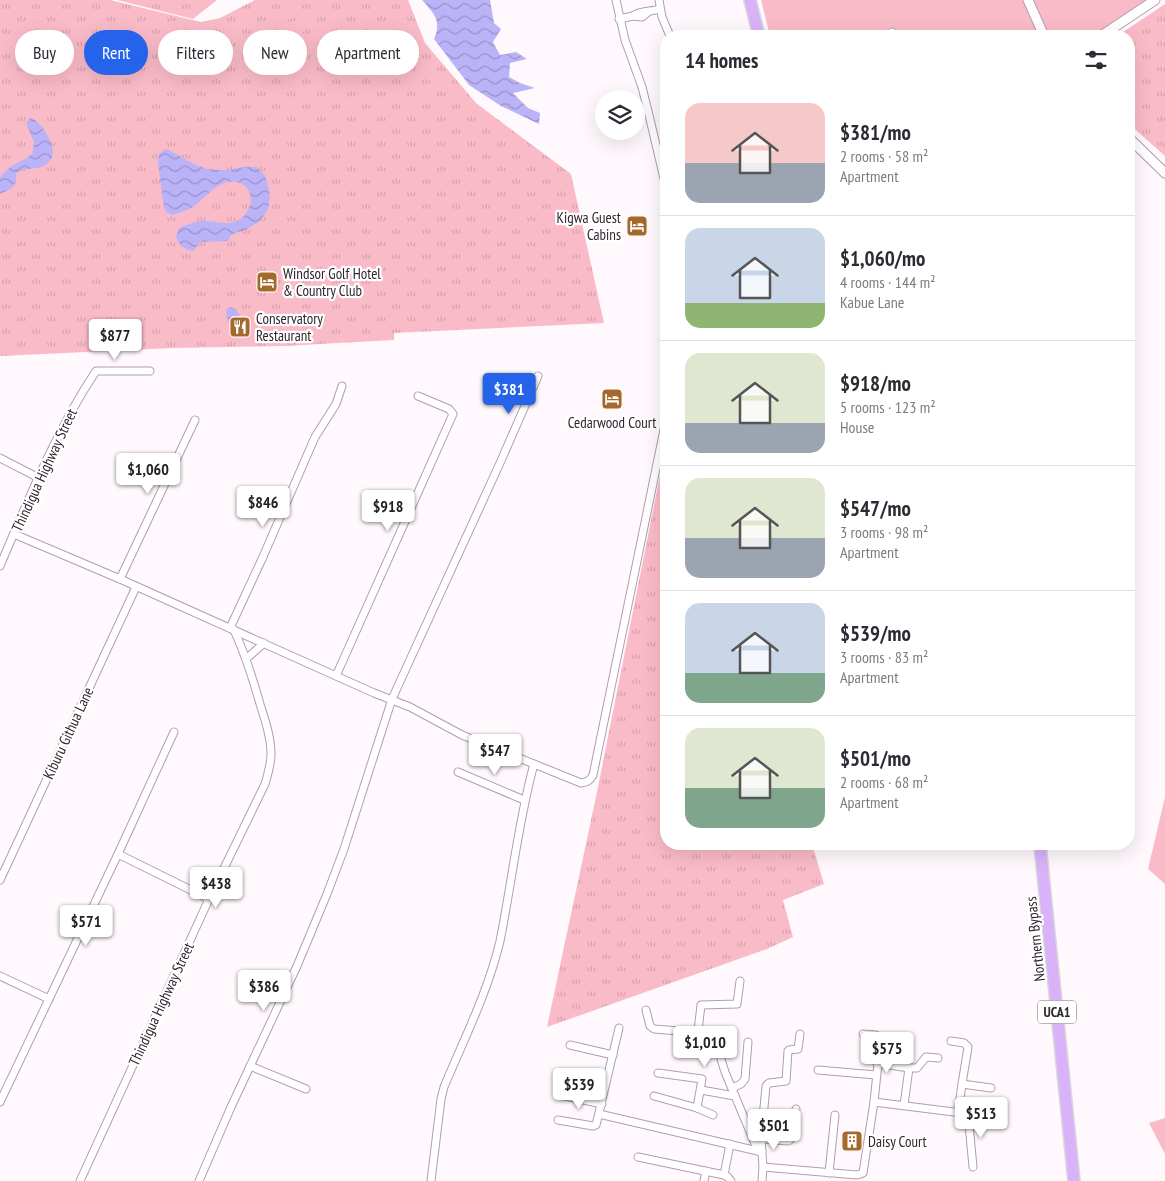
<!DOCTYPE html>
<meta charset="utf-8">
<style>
body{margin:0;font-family:"PT Sans Narrow",sans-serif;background:#f7f7f7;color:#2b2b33;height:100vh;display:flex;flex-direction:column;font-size:19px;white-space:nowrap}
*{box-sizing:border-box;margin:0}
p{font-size:16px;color:#7c7c81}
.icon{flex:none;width:28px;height:28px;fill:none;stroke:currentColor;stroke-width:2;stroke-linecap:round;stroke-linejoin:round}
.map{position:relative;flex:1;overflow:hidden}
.side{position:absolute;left:660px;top:30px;width:475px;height:820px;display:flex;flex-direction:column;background:#fff;border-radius:20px;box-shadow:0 5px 20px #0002}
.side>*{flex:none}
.top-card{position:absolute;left:15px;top:30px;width:475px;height:45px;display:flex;gap:10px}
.buttons{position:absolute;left:595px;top:90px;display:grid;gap:10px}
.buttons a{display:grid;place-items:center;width:50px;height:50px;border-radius:50%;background:#fff;box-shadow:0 5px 20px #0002;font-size:25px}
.price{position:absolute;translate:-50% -42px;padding:0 11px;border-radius:5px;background:#fff;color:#222;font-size:16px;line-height:32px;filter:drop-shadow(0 1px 2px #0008)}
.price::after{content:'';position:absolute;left:50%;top:30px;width:15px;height:11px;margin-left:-8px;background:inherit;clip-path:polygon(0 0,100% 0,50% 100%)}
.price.active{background:#2563eb;color:#fff}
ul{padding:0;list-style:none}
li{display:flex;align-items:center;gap:15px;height:125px;padding:0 25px}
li+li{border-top:1px solid #e1e1e2}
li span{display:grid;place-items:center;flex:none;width:140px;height:100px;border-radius:15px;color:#555}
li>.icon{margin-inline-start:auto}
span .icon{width:60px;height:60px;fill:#fffc;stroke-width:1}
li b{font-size:21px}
h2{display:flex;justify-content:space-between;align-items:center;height:60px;padding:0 25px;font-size:21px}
.tag{padding:0 18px;border-radius:22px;background:#fff;box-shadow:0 5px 20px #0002;font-size:18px;line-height:45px}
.tag.active{background:#2563eb;color:#fff}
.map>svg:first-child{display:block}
</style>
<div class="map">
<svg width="1165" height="1181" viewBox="0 0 1165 1181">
<defs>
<pattern id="grass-tufts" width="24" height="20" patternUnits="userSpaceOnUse" patternTransform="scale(1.25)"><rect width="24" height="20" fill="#fabbc8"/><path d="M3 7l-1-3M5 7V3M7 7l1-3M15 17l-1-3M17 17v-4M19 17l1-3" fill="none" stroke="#d7a1ac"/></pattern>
<pattern id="water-waves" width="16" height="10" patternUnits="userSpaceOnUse" patternTransform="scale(1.25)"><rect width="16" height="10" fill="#bbb3f8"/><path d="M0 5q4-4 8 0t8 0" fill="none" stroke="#9891c9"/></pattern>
</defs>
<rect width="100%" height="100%" fill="#fff9fe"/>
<g fill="url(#grass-tufts)">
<polygon points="0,0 110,0 201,22 220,18 255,0 408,0 425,43 476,103 571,174 604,323 394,333 394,340 284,346 173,348 0,356"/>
<polygon points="117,0 217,0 193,19"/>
<polygon points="1165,4 1165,156 1129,124 1129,36 1117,36"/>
<polygon points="666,445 666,844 812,844 824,884 783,900 793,937 767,949 547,1027 597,792"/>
</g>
<g fill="#fabbc8">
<polygon points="761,0 1156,0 1100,36 770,36"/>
<polygon points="290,7 296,15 277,27 272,18"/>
<polygon points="300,24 305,31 287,42 283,35"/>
<polygon points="310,39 315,46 296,58 292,50"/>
<polygon points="1165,797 1165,884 1148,869"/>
<polygon points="1165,1118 1165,1154 1149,1123"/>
</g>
<g fill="url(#water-waves)">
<path d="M422 0H490L494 23 501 29 493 42 500 55 516 52 527 59 510 63 509 77 520 83 535 88 513 93 528 108 540 113 539 124 501 106 469 85 434 39C442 20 434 14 422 0Z"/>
<path d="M32 118C43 124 61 151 49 162 38 173 22 165 16 174 18 187 11 189 0 194V177L10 167 28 157 32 154 34 142 26 123 29 119Z"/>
<path d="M166 149C181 155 193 166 208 169 214 170 222 170 228 170 236 169 246 165 255 167 263 170 266 177 268 185 273 206 267 219 247 229 241 232 235 232 230 236L229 241 200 242 193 251C183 249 180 246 176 237L179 228C186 225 193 222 201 221 216 220 236 230 246 213 249 209 252 205 251 199 251 193 247 186 242 184 224 175 210 193 199 202 192 209 181 213 172 215L166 212 164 208 158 163 159 154Z"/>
<polygon points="231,307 234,309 236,309 240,316 236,323 230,321 226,314 227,308"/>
</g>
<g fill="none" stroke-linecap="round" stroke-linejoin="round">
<g stroke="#b49bb3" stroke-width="9">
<g id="minor">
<polyline points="616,0 625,40 642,87 649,115 666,187"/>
<polyline points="659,0 662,17 670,36"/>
<path d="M633 16C640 10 651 12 660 9"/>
<polyline points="619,19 633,16 642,17 648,12"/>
<polyline points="892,32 893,36"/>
<polyline points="0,458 39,478"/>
<path d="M14 534 120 579 374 693 410 707 462 735 581 783C587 782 590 781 593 775L666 420"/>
<path d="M0 566C28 500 56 431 96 371H150"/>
<polyline points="120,579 195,420"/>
<polyline points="230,628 262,559 315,437 336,404 342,386"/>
<polyline points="246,659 264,643"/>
<polyline points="336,676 453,414 449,409 418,396"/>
<polyline points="458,772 524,800"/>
<polyline points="118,854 174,732"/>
<polyline points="0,880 136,587"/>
<polyline points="0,976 49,999"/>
<polyline points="646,1010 650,1026 654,1029 718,1034 720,1039 721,1059 725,1072 758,1151"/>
<polyline points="698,1031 701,1005 737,1004 740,981"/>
<polyline points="951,1041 964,1043 968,1047 962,1084"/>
<polyline points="570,1045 613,1055"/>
<polyline points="877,1063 909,1068 904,1105"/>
<polyline points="250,1066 306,1089"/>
<polyline points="898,1066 902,1041"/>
<polyline points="909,1068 917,1068 926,1057 938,1058"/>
<polyline points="818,1070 876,1075"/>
<polyline points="658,1073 702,1079 697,1108"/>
<polyline points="732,1088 741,1084 745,1079 748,1042"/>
<polyline points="701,1090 735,1096"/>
<polyline points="560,1095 602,1104"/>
<polyline points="654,1096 697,1108 713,1115"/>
<polyline points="0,1102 118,854 209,899"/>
<polyline points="874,1102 986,1116"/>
<polyline points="958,1113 962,1084 991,1088"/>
<polyline points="599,1114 762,1152"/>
<polyline points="968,1114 973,1167"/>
<polyline points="558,1120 593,1126 596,1125 619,1028"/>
<polyline points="761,1139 788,1141 790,1140 796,1109"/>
<polyline points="638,1157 724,1175 728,1177 731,1181"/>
<polyline points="763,1167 857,1175 863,1173 874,1102 880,1044 879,1038 876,1035 863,1034"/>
<polyline points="829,1173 835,1115"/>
<polyline points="724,1175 730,1144"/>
<path d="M80 1181 209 899 265 784C268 774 271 764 271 754 271 737 265 720 260 704 253 679 245 654 234 630"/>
<polyline points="199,1181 231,1107 297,966 327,894 344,849 392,699 500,463 538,376"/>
<path d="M431 1181 441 1099 444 1087C464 1039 488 992 500 941 512 882 518 822 534 764"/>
<polyline points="704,1181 706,1171"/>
<polyline points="762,1181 763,1167 761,1139 766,1086 769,1083 786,1081 788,1051 789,1050 798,1049 800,1034"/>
</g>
</g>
<g stroke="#b49bb3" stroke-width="11">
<g id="tertiary">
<polyline points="1028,0 1044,36"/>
<polyline points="1101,36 1155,0"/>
<polyline points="1129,138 1165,173"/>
</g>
</g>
<g stroke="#dad8da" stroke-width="14">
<g id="primary">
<polyline points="750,0 759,36"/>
<polyline points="1040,844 1074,1181"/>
</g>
</g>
<use href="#minor" stroke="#fff" stroke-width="7"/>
<use href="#tertiary" stroke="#fff" stroke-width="9"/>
<use href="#primary" stroke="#dab2fa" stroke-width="11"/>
</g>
<defs>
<g id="hotel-square" transform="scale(1.125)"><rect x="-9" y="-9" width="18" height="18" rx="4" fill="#a5692c" stroke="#fff"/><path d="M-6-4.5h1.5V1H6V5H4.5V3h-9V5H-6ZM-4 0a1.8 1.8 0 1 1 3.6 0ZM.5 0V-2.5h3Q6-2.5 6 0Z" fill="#fff"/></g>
<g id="restaurant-square" transform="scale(1.125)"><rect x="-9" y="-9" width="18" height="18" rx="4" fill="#a5692c" stroke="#fff"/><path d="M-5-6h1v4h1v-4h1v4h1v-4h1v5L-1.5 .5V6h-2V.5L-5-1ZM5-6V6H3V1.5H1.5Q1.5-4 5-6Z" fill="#fff"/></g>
<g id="building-square" transform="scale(1.125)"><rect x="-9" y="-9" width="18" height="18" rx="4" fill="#a5692c" stroke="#fff"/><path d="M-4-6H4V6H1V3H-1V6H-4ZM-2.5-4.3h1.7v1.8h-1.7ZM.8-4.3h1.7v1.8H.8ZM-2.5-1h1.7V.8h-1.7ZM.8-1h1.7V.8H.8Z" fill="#fff"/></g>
</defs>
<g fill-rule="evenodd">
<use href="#hotel-square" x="637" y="226"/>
<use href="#hotel-square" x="267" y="282"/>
<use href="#restaurant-square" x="240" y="327"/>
<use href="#hotel-square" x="612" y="399"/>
<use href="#building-square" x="852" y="1141"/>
</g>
<g text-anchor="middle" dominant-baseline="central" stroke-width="4.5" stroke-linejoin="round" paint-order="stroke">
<rect fill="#fff" stroke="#6d666d" stroke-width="1" x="1038" y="1000.5" width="38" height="23" rx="4"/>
<g font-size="14" font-weight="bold" fill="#2f252f">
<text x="1057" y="1012">UCA1</text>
</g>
<g font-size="15" fill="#2f252f" stroke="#fff" text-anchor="start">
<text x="621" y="217" text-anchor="end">Kigwa Guest<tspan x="621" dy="17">Cabins</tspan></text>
<text x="283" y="273">Windsor Golf Hotel<tspan x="283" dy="17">&amp; Country Club</tspan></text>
<text x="256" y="318">Conservatory<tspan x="256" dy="17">Restaurant</tspan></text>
<text x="612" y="422" text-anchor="middle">Cedarwood Court</text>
<text x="868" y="1141">Daisy Court</text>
</g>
<g font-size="15" fill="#2f252f" stroke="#fff">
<text transform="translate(44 470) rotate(-65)">Thindigua Highway Street</text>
<text transform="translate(68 733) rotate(-65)">Kiburu Githua Lane</text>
<text transform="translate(1035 939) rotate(-96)">Northern Bypass</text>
<text transform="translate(161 1004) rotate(-65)">Thindigua Highway Street</text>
</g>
</g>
</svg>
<div class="buttons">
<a><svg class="icon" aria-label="layers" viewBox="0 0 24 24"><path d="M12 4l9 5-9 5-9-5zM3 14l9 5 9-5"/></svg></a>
</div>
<b class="price" style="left:115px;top:361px">$877</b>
<b class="price active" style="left:509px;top:415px">$381</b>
<b class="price" style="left:148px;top:495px">$1,060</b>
<b class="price" style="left:263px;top:528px">$846</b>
<b class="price" style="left:388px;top:532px">$918</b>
<b class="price" style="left:495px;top:776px">$547</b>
<b class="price" style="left:216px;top:909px">$438</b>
<b class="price" style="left:86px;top:947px">$571</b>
<b class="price" style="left:264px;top:1012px">$386</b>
<b class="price" style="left:705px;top:1068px">$1,010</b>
<b class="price" style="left:887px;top:1074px">$575</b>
<b class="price" style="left:579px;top:1110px">$539</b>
<b class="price" style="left:981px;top:1139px">$513</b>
<b class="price" style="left:774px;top:1151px">$501</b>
<div class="top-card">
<a class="tag">Buy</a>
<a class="tag active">Rent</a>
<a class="tag">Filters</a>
<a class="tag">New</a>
<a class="tag">Apartment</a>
</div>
<section class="side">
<h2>14 homes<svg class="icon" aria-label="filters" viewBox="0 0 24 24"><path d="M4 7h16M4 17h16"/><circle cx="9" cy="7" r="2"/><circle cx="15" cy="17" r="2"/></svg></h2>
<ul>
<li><span style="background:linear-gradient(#f6c9c9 60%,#9aa5b1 0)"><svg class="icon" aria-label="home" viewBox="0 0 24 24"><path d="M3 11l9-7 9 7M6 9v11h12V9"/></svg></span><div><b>$381/mo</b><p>2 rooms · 58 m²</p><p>Apartment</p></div></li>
<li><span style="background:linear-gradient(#c9d6e8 75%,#8fb573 0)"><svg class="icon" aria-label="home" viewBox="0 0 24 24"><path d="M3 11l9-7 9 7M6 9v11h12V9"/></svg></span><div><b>$1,060/mo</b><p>4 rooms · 144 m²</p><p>Kabue Lane</p></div></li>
<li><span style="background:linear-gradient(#dfe7d0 70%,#9aa5b1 0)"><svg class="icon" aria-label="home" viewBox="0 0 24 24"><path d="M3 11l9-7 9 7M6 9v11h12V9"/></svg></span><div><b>$918/mo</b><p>5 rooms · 123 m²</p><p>House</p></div></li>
<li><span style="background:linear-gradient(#dfe7d0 60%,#9aa5b1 0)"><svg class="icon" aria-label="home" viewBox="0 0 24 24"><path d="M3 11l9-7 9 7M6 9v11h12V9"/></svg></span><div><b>$547/mo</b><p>3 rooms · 98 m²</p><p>Apartment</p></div></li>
<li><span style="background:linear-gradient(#c9d6e8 70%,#7fa58c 0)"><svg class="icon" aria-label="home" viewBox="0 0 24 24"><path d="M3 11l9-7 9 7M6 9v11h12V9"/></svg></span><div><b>$539/mo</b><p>3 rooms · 83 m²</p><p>Apartment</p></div></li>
<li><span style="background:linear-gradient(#dfe7d0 60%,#7fa58c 0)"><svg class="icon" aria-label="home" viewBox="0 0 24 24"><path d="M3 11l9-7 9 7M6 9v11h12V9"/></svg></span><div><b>$501/mo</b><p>2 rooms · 68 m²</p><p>Apartment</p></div></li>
</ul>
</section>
</div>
